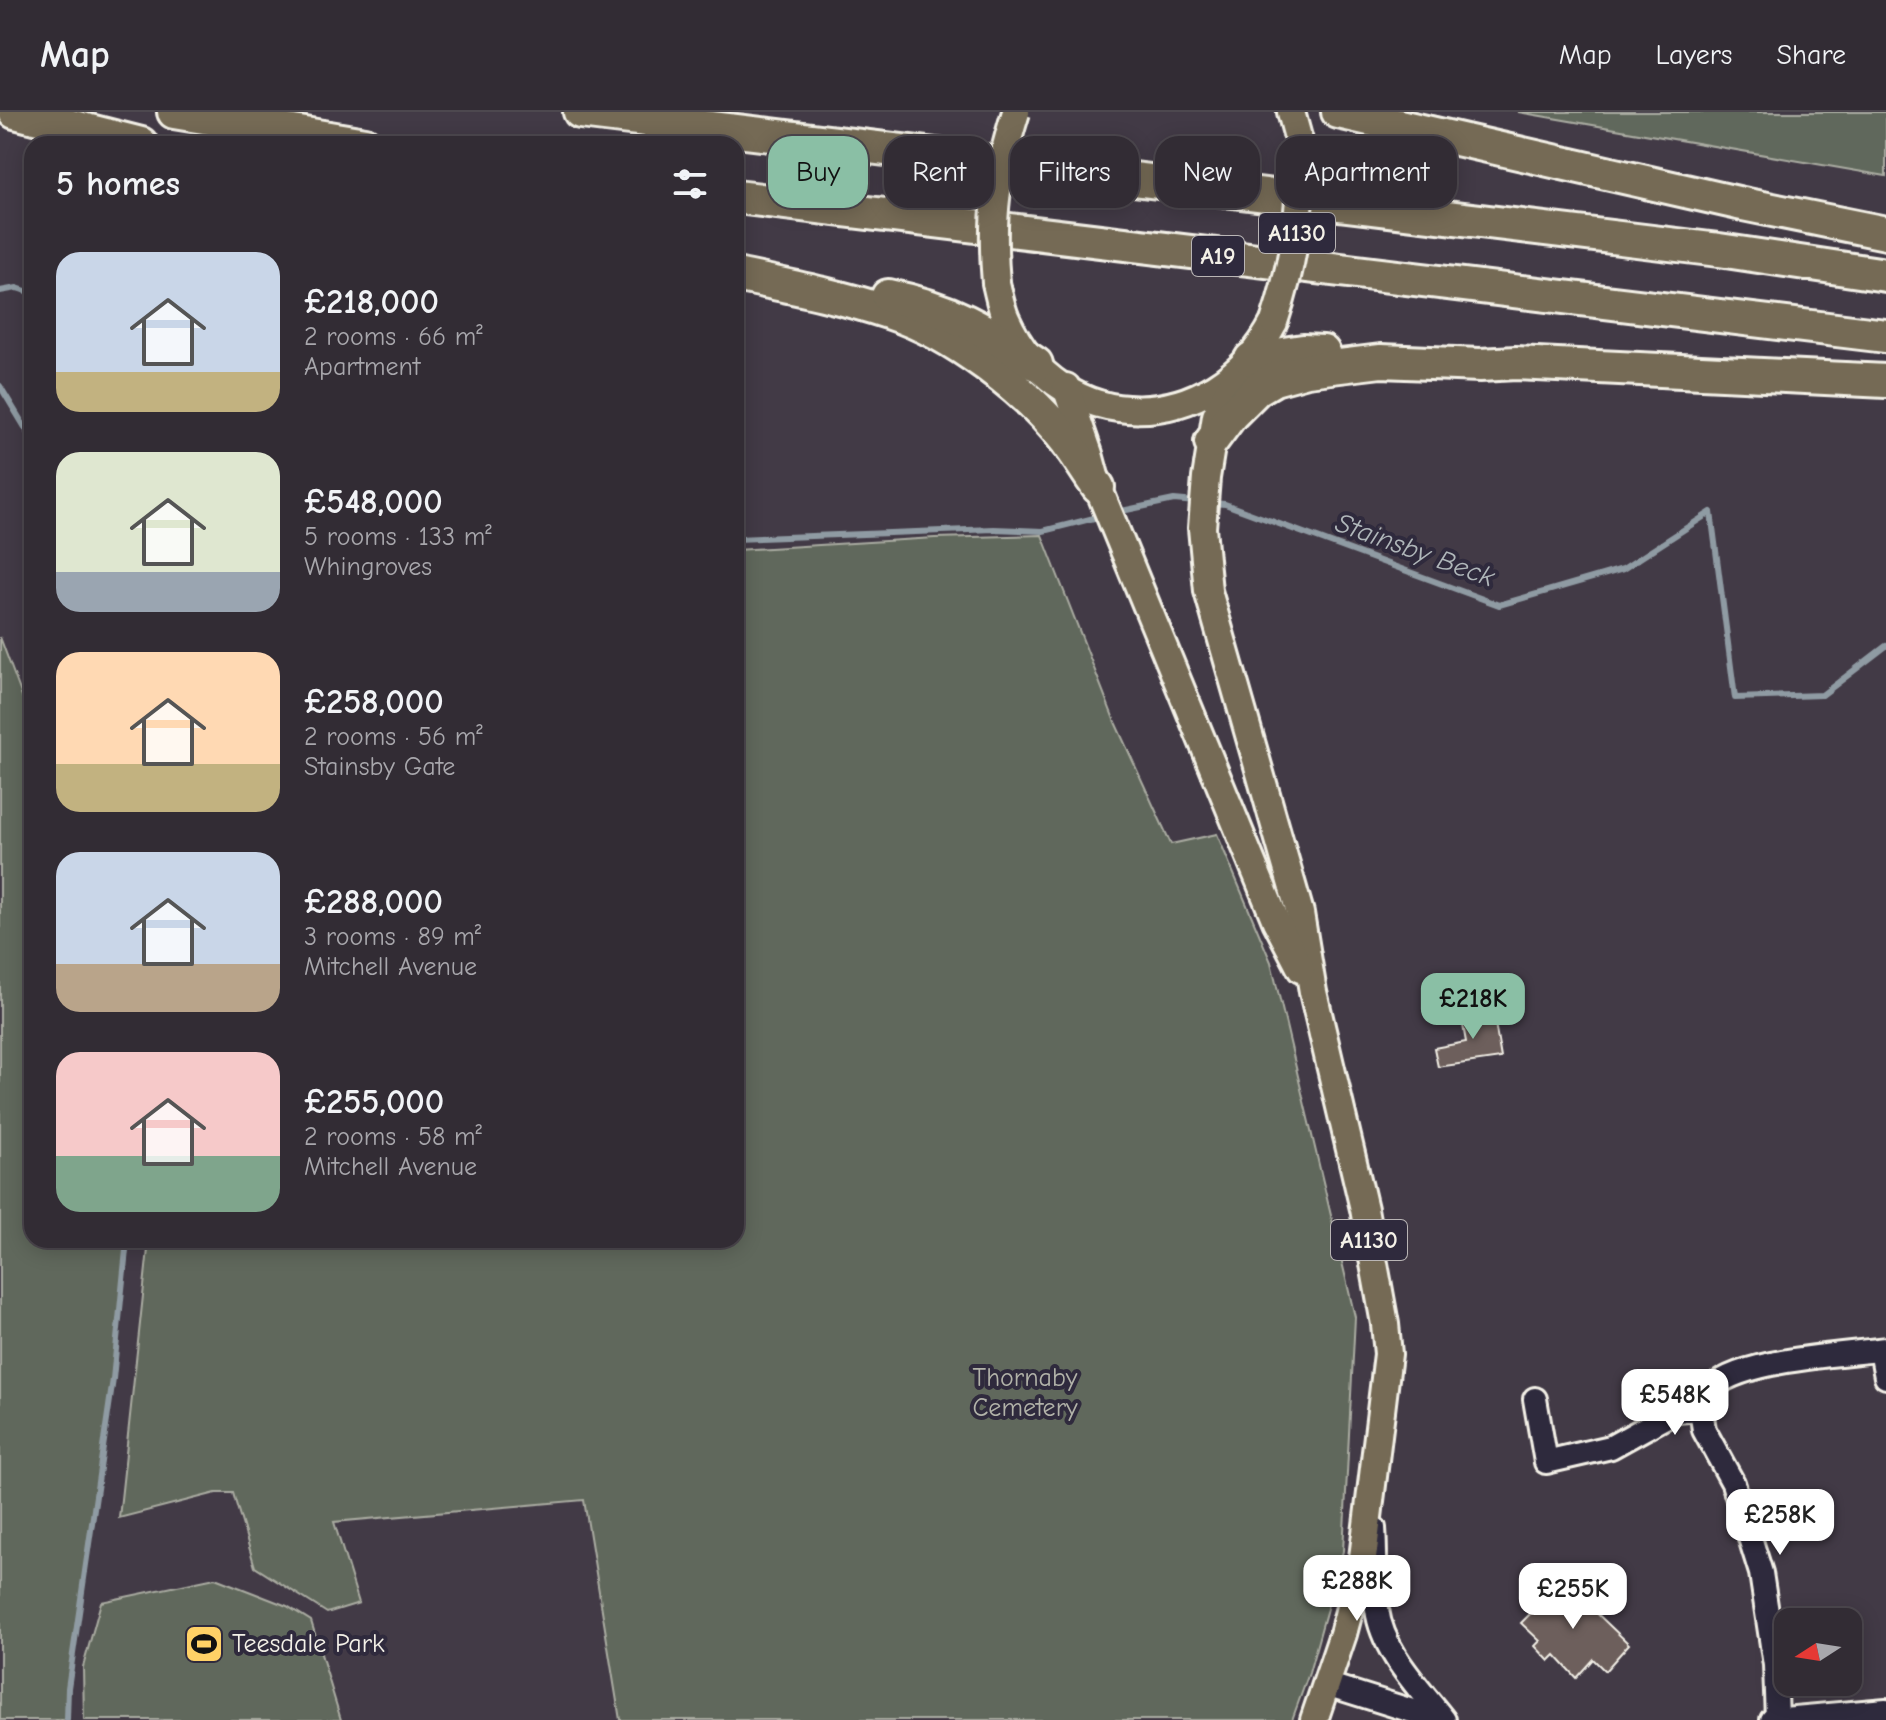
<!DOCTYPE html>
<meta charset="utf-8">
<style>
body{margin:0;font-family:"Comic Neue",sans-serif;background:#3d3840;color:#f1f3f6;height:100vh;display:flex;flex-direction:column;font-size:30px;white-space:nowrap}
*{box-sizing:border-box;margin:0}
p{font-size:26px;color:#a8a7ac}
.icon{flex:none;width:44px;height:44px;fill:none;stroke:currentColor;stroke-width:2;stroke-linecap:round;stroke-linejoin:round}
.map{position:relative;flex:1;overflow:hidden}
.details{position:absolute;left:24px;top:24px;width:720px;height:1112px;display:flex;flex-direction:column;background:#322c34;border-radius:24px;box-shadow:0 4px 20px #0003,0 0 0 2px #4d484f}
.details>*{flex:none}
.banner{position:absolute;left:768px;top:24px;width:760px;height:72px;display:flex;gap:16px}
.needle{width:52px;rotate:258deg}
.controls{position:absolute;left:1774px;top:1496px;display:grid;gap:16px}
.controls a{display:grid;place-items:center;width:88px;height:88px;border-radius:16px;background:#322c34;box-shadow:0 4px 20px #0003,0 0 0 2px #4d484f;font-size:40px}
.price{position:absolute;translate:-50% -68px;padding:0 18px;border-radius:16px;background:#fff;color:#222;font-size:26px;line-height:52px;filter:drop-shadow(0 2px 4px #0008)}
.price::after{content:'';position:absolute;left:50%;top:48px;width:24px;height:18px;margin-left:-12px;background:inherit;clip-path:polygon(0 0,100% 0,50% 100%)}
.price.on{background:#8abfa5;color:#111}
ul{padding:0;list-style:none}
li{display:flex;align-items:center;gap:24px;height:200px;padding:0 32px}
li span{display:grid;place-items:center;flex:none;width:224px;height:160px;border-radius:24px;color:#555}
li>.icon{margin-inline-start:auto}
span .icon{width:96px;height:96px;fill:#fffc;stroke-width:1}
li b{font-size:34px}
h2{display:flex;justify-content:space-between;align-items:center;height:96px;padding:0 32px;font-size:34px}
.chip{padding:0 28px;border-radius:24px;background:#322c34;box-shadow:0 4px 20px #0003,0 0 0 2px #4d484f;font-size:28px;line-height:72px}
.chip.on{background:#8abfa5;color:#111}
header{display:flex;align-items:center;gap:48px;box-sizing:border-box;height:112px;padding:0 40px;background:#322c34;border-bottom:2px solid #4d484f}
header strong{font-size:38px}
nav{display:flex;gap:44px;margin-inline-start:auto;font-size:28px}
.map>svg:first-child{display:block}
</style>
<header>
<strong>Map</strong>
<nav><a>Map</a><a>Layers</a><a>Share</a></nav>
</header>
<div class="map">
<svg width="1886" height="1608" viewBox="0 0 1886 1608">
<rect width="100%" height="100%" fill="#423a46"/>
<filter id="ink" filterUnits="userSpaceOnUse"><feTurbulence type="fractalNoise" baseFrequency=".0125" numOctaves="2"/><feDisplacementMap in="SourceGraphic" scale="16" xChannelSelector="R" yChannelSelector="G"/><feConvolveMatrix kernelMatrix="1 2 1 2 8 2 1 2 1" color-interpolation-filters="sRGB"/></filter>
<g filter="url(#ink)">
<g fill="#61685b" stroke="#aaaca2" stroke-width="2">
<polygon points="1518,0 1886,0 1886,64"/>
<polygon points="1042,423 1115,610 1171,732 1217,722 1271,850 1355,1205 1343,1439 1309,1561 1292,1608 620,1608 584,1388 334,1410 359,1491 327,1501 255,1455 233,1381 216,1381 119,1406 149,1128 736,1128 736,438 935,426"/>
<polygon points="0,525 32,611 32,1128 127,1128 113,1267 68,1576 67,1608 0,1608"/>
<polygon points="215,1466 287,1494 311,1509 341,1608 84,1608 83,1555 101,1490"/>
</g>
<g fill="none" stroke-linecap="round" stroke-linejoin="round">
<g stroke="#8f9ba3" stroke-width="6">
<polyline points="0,179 17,176 32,181"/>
<polyline points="0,274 32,327"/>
<polyline points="1211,391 1225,392 1499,493 1623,457 1711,400 1735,586 1822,583 1886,534"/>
<polyline points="1117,400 1174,388 1196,390"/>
<polyline points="736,427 994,417 1043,419 1102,404"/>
<polyline points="67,1608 68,1576 113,1267 127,1128"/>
</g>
</g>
<g fill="#6d5e5b" stroke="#f4f1e8" stroke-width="2">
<polygon points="1492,894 1501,946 1438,955 1434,936 1466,930 1461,902"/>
<polygon points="1563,1469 1629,1532 1605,1559 1593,1547 1576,1566 1555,1543 1549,1549 1535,1534 1540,1529 1521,1511 1531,1501 1525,1496 1536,1485 1541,1491"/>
</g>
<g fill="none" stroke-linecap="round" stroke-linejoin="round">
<g stroke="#f4f1e8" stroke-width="28">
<g id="minor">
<polyline points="1881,1238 1886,1265"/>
<path d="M1535 1287 1546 1350 1611 1335 1676 1299 1701 1297C1703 1291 1704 1285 1708 1280 1735 1247 1843 1243 1886 1237"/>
<polyline points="1701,1297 1704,1318 1733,1371 1761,1461 1775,1553 1777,1607"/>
<path d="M1374 1416C1376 1443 1374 1470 1377 1497 1382 1539 1419 1576 1444 1608"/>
<polyline points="1326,1572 1441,1608"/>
<polyline points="1772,1608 1886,1598"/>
</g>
</g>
<g stroke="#f4f1e8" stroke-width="32">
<g id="major">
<polyline points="1291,0 1299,29"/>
<path d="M996 171C999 183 1001 196 1006 207 1060 329 1215 325 1274 210"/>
<polyline points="1236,261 1216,304 1206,366 1202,416 1208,479 1300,801 1313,880 1364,1097 1385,1212 1388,1242 1363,1446 1343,1522 1314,1608"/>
<polyline points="1066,275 1089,342 1098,375 1276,809 1301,857"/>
</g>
</g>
<g stroke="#f4f1e8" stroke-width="38">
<g id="highway">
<polyline points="15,0 141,32"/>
<polyline points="174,0 365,32"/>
<polyline points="580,0 1719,138 1886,163"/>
<polyline points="1338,0 1738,91 1886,121"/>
<polyline points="736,85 1886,224"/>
<path d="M736 163C788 174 840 184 891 201 952 221 1028 278 1067 330 1078 344 1087 360 1098 375"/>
<path d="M888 184C950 196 985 217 1036 252"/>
<polyline points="1251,247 1303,239 1323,240"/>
<polyline points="1211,330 1231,303 1257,277 1274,267 1307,258 1381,249 1480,253 1516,251 1886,269"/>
</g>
</g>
<use href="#minor" stroke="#2f2a3d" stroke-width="22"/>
<use href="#major" stroke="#746b55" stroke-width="26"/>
<use href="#highway" stroke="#746b55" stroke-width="32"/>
<g stroke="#f4f1e8" stroke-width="32" stroke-linecap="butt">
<g id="major-bridge">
<path d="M996 171C990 104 996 64 1016 0"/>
<path d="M1274 210C1294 150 1303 93 1299 29"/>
</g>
</g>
<use href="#major-bridge" stroke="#746b55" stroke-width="26"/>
</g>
</g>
<defs>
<g id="stadium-square" transform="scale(2)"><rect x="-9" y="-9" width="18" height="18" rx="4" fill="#ffd166" stroke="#2f2a3d"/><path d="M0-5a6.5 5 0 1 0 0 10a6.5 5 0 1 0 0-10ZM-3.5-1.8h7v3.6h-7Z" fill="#111"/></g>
</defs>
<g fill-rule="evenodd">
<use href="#stadium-square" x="204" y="1532"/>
</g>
<g text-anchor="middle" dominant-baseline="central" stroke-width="8" stroke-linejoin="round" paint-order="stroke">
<g fill="#2f2a3d" stroke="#b9b5b5" stroke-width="2">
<rect x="1259" y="101" width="76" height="40" rx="6"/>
<rect x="1192" y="124" width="52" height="40" rx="6"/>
<rect x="1331" y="1108" width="76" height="40" rx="6"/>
</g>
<g font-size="24" font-weight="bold" fill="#f4f1e8">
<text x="1297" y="121">A1130</text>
<text x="1218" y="144">A19</text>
<text x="1369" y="1128">A1130</text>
</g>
<g font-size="26" fill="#b2b3a9" stroke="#2f2a3d">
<text x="1025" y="1266">Thornaby<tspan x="1025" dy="30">Cemetery</tspan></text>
</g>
<g font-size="26" fill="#f4f1e8" stroke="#2f2a3d" text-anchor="start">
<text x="232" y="1532">Teesdale Park</text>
</g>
<g font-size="28" font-style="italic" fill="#b0b7ba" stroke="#2f2a3d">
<text transform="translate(1415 438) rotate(20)">Stainsby Beck</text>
</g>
</g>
</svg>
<div class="controls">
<a><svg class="needle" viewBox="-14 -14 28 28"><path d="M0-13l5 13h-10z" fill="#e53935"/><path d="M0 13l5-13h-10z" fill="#a8a7ac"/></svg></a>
</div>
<b class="price on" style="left:1473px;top:929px">£218K</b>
<b class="price" style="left:1675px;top:1325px">£548K</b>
<b class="price" style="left:1780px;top:1445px">£258K</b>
<b class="price" style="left:1357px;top:1511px">£288K</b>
<b class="price" style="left:1573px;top:1519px">£255K</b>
<div class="banner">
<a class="chip on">Buy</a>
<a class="chip">Rent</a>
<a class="chip">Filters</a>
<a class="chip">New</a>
<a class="chip">Apartment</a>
</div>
<section class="details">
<h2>5 homes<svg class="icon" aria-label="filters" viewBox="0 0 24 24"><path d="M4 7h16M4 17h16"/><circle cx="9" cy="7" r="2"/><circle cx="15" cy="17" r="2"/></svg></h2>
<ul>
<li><span style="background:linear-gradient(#c9d6e8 75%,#c2b280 0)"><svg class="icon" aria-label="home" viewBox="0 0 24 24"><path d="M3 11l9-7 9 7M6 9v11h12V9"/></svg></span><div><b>£218,000</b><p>2 rooms · 66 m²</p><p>Apartment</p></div></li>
<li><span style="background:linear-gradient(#dfe7d0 75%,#9aa5b1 0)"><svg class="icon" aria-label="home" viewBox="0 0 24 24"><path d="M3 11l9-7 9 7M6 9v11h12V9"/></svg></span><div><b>£548,000</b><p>5 rooms · 133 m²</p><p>Whingroves</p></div></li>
<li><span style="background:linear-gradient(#ffd9b3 70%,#c2b280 0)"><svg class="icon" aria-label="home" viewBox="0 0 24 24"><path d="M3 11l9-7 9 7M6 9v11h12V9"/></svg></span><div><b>£258,000</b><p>2 rooms · 56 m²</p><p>Stainsby Gate</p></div></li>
<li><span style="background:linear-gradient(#c9d6e8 70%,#b9a48a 0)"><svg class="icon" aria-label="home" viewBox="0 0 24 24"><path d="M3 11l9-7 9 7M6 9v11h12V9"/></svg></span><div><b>£288,000</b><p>3 rooms · 89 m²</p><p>Mitchell Avenue</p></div></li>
<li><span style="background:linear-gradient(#f6c9c9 65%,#7fa58c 0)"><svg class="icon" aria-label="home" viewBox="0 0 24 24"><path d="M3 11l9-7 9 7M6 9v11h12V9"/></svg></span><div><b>£255,000</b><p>2 rooms · 58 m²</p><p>Mitchell Avenue</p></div></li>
</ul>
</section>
</div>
